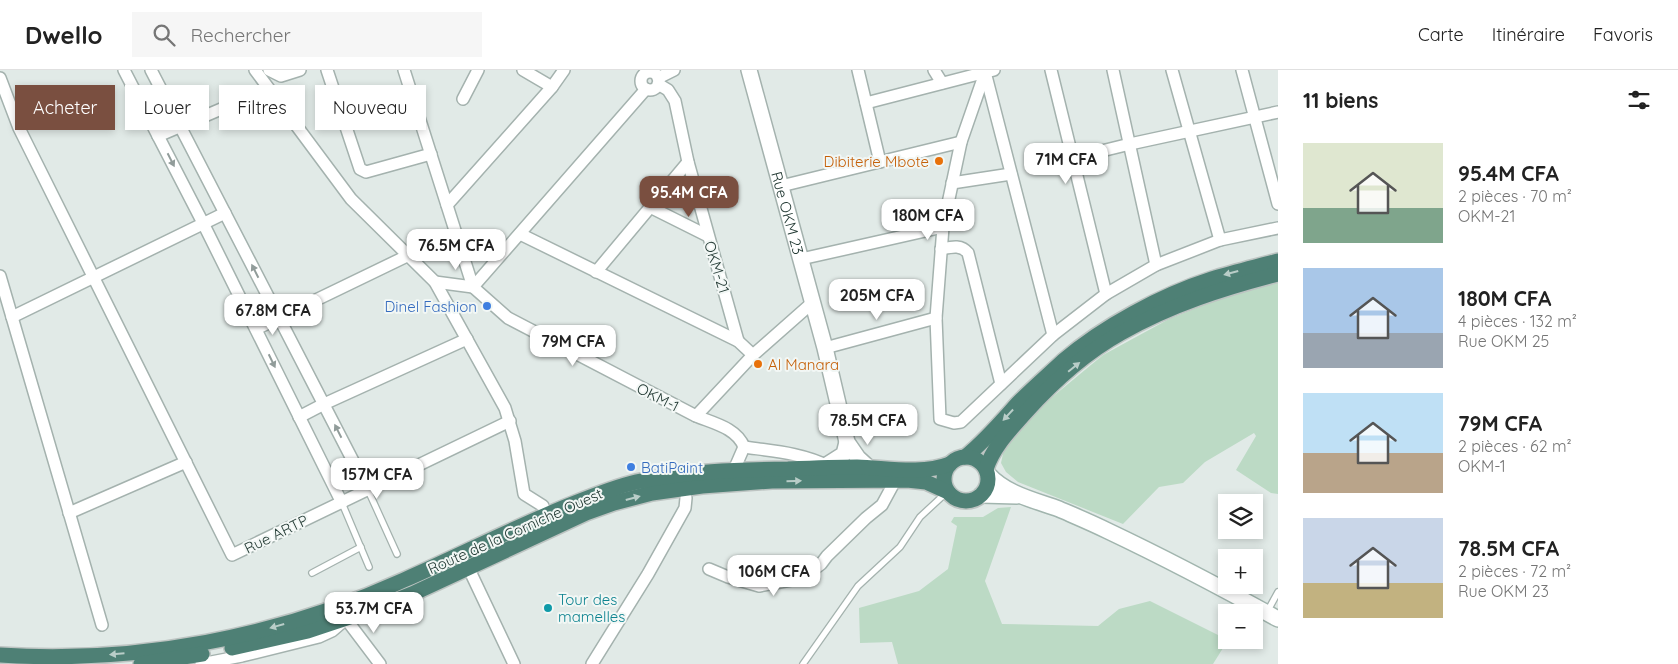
<!DOCTYPE html>
<html lang="fr">
<meta charset="utf-8">
<style>
body{margin:0;font-family:Quicksand,sans-serif;background:#f6f6f6;color:#222;height:100vh;display:flex;flex-direction:column;font-size:19px;white-space:nowrap}
*{box-sizing:border-box;margin:0}
p{font-size:16px;color:#767676}
.icon{flex:none;width:28px;height:28px;fill:none;stroke:currentColor;stroke-width:2;stroke-linecap:round;stroke-linejoin:round}
.map{position:relative;flex:1;overflow:hidden}
.drawer{display:flex;flex-direction:column;background:#fff;width:400px}
.drawer>*{flex:none}
.guide{position:absolute;left:15px;top:15px;width:475px;height:45px;display:flex;gap:10px}
.controls{position:absolute;left:1218px;top:424px;display:grid;gap:10px}
.controls a{display:grid;place-items:center;width:45px;height:45px;border-radius:0px;background:#fff;box-shadow:0 2px 8px #0003;font-size:25px}
.price{position:absolute;translate:-50% -42px;padding:0 11px;border-radius:10px;background:#fff;color:#222;font-size:16px;line-height:32px;filter:drop-shadow(0 1px 2px #0008)}
.price::after{content:'';position:absolute;left:50%;top:30px;width:15px;height:11px;margin-left:-8px;background:inherit;clip-path:polygon(0 0,100% 0,50% 100%)}
.price.selected{background:#7a4f40;color:#fff}
ul{padding:0;list-style:none}
li{display:flex;align-items:center;gap:15px;height:125px;padding:0 25px}
li span{display:grid;place-items:center;flex:none;width:140px;height:100px;border-radius:0px;color:#555}
li>.icon{margin-inline-start:auto}
span .icon{width:60px;height:60px;fill:#fffc;stroke-width:1}
li b{font-size:21px}
h2{display:flex;justify-content:space-between;align-items:center;height:60px;padding:0 25px;font-size:21px}
.chip{padding:0 18px;border-radius:0px;background:#fff;box-shadow:0 2px 8px #0003;font-size:18px;line-height:45px}
.chip.selected{background:#7a4f40;color:#fff}
header{display:flex;align-items:center;gap:30px;box-sizing:border-box;height:70px;padding:0 25px;background:#fff;border-bottom:1px solid #e0e0e0}
header strong{font-size:24px}
nav{display:flex;gap:28px;margin-inline-start:auto;font-size:18px}
.search{width:350px;height:45px;background:#f6f6f6;display:flex;align-items:center;gap:12px;box-sizing:border-box;padding:0 18px;border-radius:0px;color:#767676;font-size:19px}
main{display:flex;flex:1;min-height:0}
.map>svg:first-child{display:block}
</style>
<header>
<strong>Dwello</strong>
<div class="search"><svg class="icon" aria-label="search" viewBox="0 0 24 24"><circle cx="10" cy="10" r="6"/><path d="M15 15l6 6"/></svg>Rechercher</div>
<nav><a>Carte</a><a>Itinéraire</a><a>Favoris</a></nav>
</header>
<main>
<div class="map">
<svg width="1278" height="594" viewBox="0 0 1278 594">
<rect width="100%" height="100%" fill="#e1eae7"/>
<g fill="#bcdac5">
<polygon points="1278,212 1278,424 1271,423 1236,400 1256,366 1254,363 1205,392 1183,413 1159,417 1123,454 1018,412 1006,402 1001,393 1004,379 1039,338 1103,285 1169,249 1234,223"/>
<polygon points="1011,437 985,511 1002,554 1098,556 1119,539 1150,531 1228,570 1213,594 898,594 892,572 860,573 859,538 919,521 948,499 957,456 951,452 954,447 983,447 998,438"/>
</g>
<g fill="none" stroke-linecap="round" stroke-linejoin="round">
<g stroke="#a4b2ae" stroke-width="8">
<g id="service">
<polyline points="368,420 397,484"/>
<polyline points="342,433 369,497"/>
<polyline points="312,503 361,477"/>
<polyline points="1267,542 1278,522"/>
<polyline points="803,594 858,516 900,477 920,447 947,422"/>
</g>
</g>
<g stroke="#a4b2ae" stroke-width="14">
<g id="minor">
<polyline points="124,0 203,153 342,433"/>
<polyline points="151,0 368,420"/>
<polyline points="255,0 351,129 435,212 505,338 515,371 524,424 543,436 545,445"/>
<polyline points="269,0 281,6 300,0"/>
<polyline points="327,0 360,99 366,102 431,84"/>
<path d="M404 0 473 217 508 248 696 346C713 353 737 358 744 377L734 400"/>
<polyline points="523,0 552,17"/>
<polyline points="858,0 880,92"/>
<polyline points="934,0 942,13"/>
<polyline points="986,0 961,72 943,157 936,248 940,349 954,353 961,352 1053,265 1106,224 1156,195 1220,170 1278,158"/>
<polyline points="1051,0 1106,224"/>
<polyline points="1113,0 1156,195"/>
<polyline points="1172,0 1220,170"/>
<polyline points="1242,0 1278,134"/>
<polyline points="985,2 1053,265"/>
<circle cx="650" cy="11" r="9"/>
<polyline points="0,8 19,58 232,485 510,351"/>
<polyline points="658,8 674,0"/>
<polyline points="658,14 668,20 675,31 688,92 738,271"/>
<polyline points="463,29 478,0"/>
<polyline points="866,33 994,0"/>
<polyline points="158,66 268,19"/>
<polyline points="1073,88 1130,74 1278,42"/>
<polyline points="952,113 1011,104"/>
<polyline points="781,116 961,72"/>
<polyline points="447,135 552,17 564,0"/>
<polyline points="650,137 708,166"/>
<polyline points="520,164 738,271 753,285"/>
<path d="M941 179C951 177 961 174 968 183L1001 314"/>
<polyline points="801,189 943,157"/>
<polyline points="596,202 688,92"/>
<polyline points="0,206 102,555"/>
<polyline points="435,212 473,217"/>
<polyline points="473,217 646,19"/>
<polyline points="12,247 225,143"/>
<polyline points="256,259 407,186"/>
<polyline points="825,278 936,248"/>
<polyline points="696,346 753,285 812,233"/>
<polyline points="299,347 324,334 467,269"/>
<path d="M744 377C773 381 803 383 830 397"/>
<polyline points="69,443 186,392"/>
<polyline points="468,497 514,594"/>
<polyline points="709,499 728,507 759,516 791,510 809,503 821,494 827,486 866,448 882,435 895,411"/>
<polyline points="201,594 242,586 319,567 332,561 346,549 380,594"/>
<polyline points="592,594 648,504 685,438 686,428"/>
</g>
</g>
<g stroke="#a4b2ae" stroke-width="18">
<g id="tertiary">
<path id="s1" d="M749 0 825 278 847 372 858 388 869 398"/>
<polyline points="822,398 844,384 847,372"/>
</g>
</g>
<g stroke="#a1b5ae" stroke-width="18">
<g id="secondary">
<path d="M988 404C1006 424 1034 430 1059 439 1075 446 1092 453 1108 461 1165 488 1222 518 1278 549"/>
<polyline points="981,425 1017,426"/>
</g>
</g>
<g stroke="#bdc4c2" stroke-width="18">
<g id="trunk">
<path d="M965 387C985 371 1001 352 1018 333 1032 319 1048 305 1063 291 1102 257 1162 225 1212 209 1234 202 1256 197 1278 191"/>
<circle cx="966" cy="409" r="22"/>
<path d="M986 399C993 377 1010 360 1025 343 1052 313 1085 283 1121 263 1170 235 1224 218 1278 204"/>
<polyline points="232,578 308,561 380,537 412,524 586,443 614,433 652,423 702,416 772,411 907,410 926,412 948,422"/>
<path d="M0 585C138 594 278 567 404 510 461 485 517 456 575 433 595 425 615 417 636 412 686 401 737 400 788 399 811 398 834 397 857 397 888 398 920 405 950 394"/>
<polyline points="141,594 202,584"/>
</g>
</g>
<use href="#service" stroke="#fff" stroke-width="5.5"/>
<use href="#minor" stroke="#fff" stroke-width="11"/>
<use href="#tertiary" stroke="#fff" stroke-width="15"/>
<use href="#secondary" stroke="#fff" stroke-width="15"/>
<use href="#trunk" stroke="#4e8075" stroke-width="15"/>
</g>
<defs><path id="oneway-solid" d="M-6-.8H1V-3.2L6.5 0L1 3.2V.8H-6Z" transform="scale(1.25)"/></defs>
<g fill="#919c9a">
<use href="#oneway-solid" transform="translate(171 90) rotate(63)"/>
<use href="#oneway-solid" transform="translate(255 201) rotate(-117)"/>
<use href="#oneway-solid" transform="translate(272 291) rotate(64)"/>
<use href="#oneway-solid" transform="translate(338 361) rotate(-117)"/>
</g>
<g fill="#b9cdc8">
<use href="#oneway-solid" transform="translate(1231 203) rotate(165)"/>
<use href="#oneway-solid" transform="translate(1074 297) rotate(-39)"/>
<use href="#oneway-solid" transform="translate(1008 345) rotate(133)"/>
<use href="#oneway-solid" transform="translate(794 411) rotate(-1)"/>
<use href="#oneway-solid" transform="translate(633 428) rotate(-15)"/>
<use href="#oneway-solid" transform="translate(277 556) rotate(164)"/>
<use href="#oneway-solid" transform="translate(117 584) rotate(175)"/>
</g>
<g fill="#e8710a" stroke="#f2f7f5" stroke-width="2">
<circle cx="939" cy="91" r="5"/>
<circle cx="758" cy="294" r="5"/>
</g>
<g fill="#3f7fe0" stroke="#f2f7f5" stroke-width="2">
<circle cx="487" cy="236" r="5"/>
<circle cx="631" cy="397" r="5"/>
</g>
<circle fill="#0f9aa8" stroke="#f2f7f5" stroke-width="2" cx="548" cy="538" r="5"/>
<g text-anchor="middle" dominant-baseline="central" stroke-width="4" stroke-linejoin="round" paint-order="stroke">
<g font-size="15" fill="#c56008" stroke="#f2f7f5" text-anchor="end">
<text x="929" y="91">Dibiterie Mbote</text>
<text x="768" y="294" text-anchor="start">Al Manara</text>
</g>
<g font-size="15" fill="#233a34" stroke="#f2f7f5">
<text stroke="none"><textPath href="#s1" startOffset="148">Rue OKM 23</textPath></text>
<text transform="translate(717 197) rotate(73)">OKM-21</text>
<text transform="translate(658 327) rotate(27)">OKM-1</text>
<text transform="translate(515 461) rotate(-24)">Route de la Corniche Ouest</text>
<text transform="translate(276 464) rotate(-26)">Rue ARTP</text>
</g>
<g font-size="15" fill="#366cbe" stroke="#f2f7f5" text-anchor="end">
<text x="477" y="236">Dinel Fashion</text>
<text x="641" y="397" text-anchor="start">BatiPaint</text>
</g>
<g font-size="15" fill="#0d838f" stroke="#f2f7f5" text-anchor="start">
<text x="558" y="529">Tour des<tspan x="558" dy="17">mamelles</tspan></text>
</g>
</g>
</svg>
<div class="controls">
<a><svg class="icon" aria-label="layers" viewBox="0 0 24 24"><path d="M12 4l9 5-9 5-9-5zM3 14l9 5 9-5"/></svg></a>
<a>+</a>
<a>−</a>
</div>
<b class="price" style="left:1066px;top:115px">71M CFA</b>
<b class="price selected" style="left:689px;top:148px">95.4M CFA</b>
<b class="price" style="left:928px;top:171px">180M CFA</b>
<b class="price" style="left:456px;top:201px">76.5M CFA</b>
<b class="price" style="left:877px;top:251px">205M CFA</b>
<b class="price" style="left:273px;top:266px">67.8M CFA</b>
<b class="price" style="left:573px;top:297px">79M CFA</b>
<b class="price" style="left:868px;top:376px">78.5M CFA</b>
<b class="price" style="left:377px;top:430px">157M CFA</b>
<b class="price" style="left:774px;top:527px">106M CFA</b>
<b class="price" style="left:374px;top:564px">53.7M CFA</b>
<div class="guide">
<a class="chip selected">Acheter</a>
<a class="chip">Louer</a>
<a class="chip">Filtres</a>
<a class="chip">Nouveau</a>
</div>
</div>
<section class="drawer">
<h2>11 biens<svg class="icon" aria-label="filters" viewBox="0 0 24 24"><path d="M4 7h16M4 17h16"/><circle cx="9" cy="7" r="2"/><circle cx="15" cy="17" r="2"/></svg></h2>
<ul>
<li><span style="background:linear-gradient(#dfe7d0 65%,#7fa58c 0)"><svg class="icon" aria-label="home" viewBox="0 0 24 24"><path d="M3 11l9-7 9 7M6 9v11h12V9"/></svg></span><div><b>95.4M CFA</b><p>2 pièces · 70 m²</p><p>OKM-21</p></div></li>
<li><span style="background:linear-gradient(#a9c7e8 65%,#9aa5b1 0)"><svg class="icon" aria-label="home" viewBox="0 0 24 24"><path d="M3 11l9-7 9 7M6 9v11h12V9"/></svg></span><div><b>180M CFA</b><p>4 pièces · 132 m²</p><p>Rue OKM 25</p></div></li>
<li><span style="background:linear-gradient(#bfe0f5 60%,#b9a48a 0)"><svg class="icon" aria-label="home" viewBox="0 0 24 24"><path d="M3 11l9-7 9 7M6 9v11h12V9"/></svg></span><div><b>79M CFA</b><p>2 pièces · 62 m²</p><p>OKM-1</p></div></li>
<li><span style="background:linear-gradient(#c9d6e8 65%,#c2b280 0)"><svg class="icon" aria-label="home" viewBox="0 0 24 24"><path d="M3 11l9-7 9 7M6 9v11h12V9"/></svg></span><div><b>78.5M CFA</b><p>2 pièces · 72 m²</p><p>Rue OKM 23</p></div></li>
</ul>
</section>
</main>
